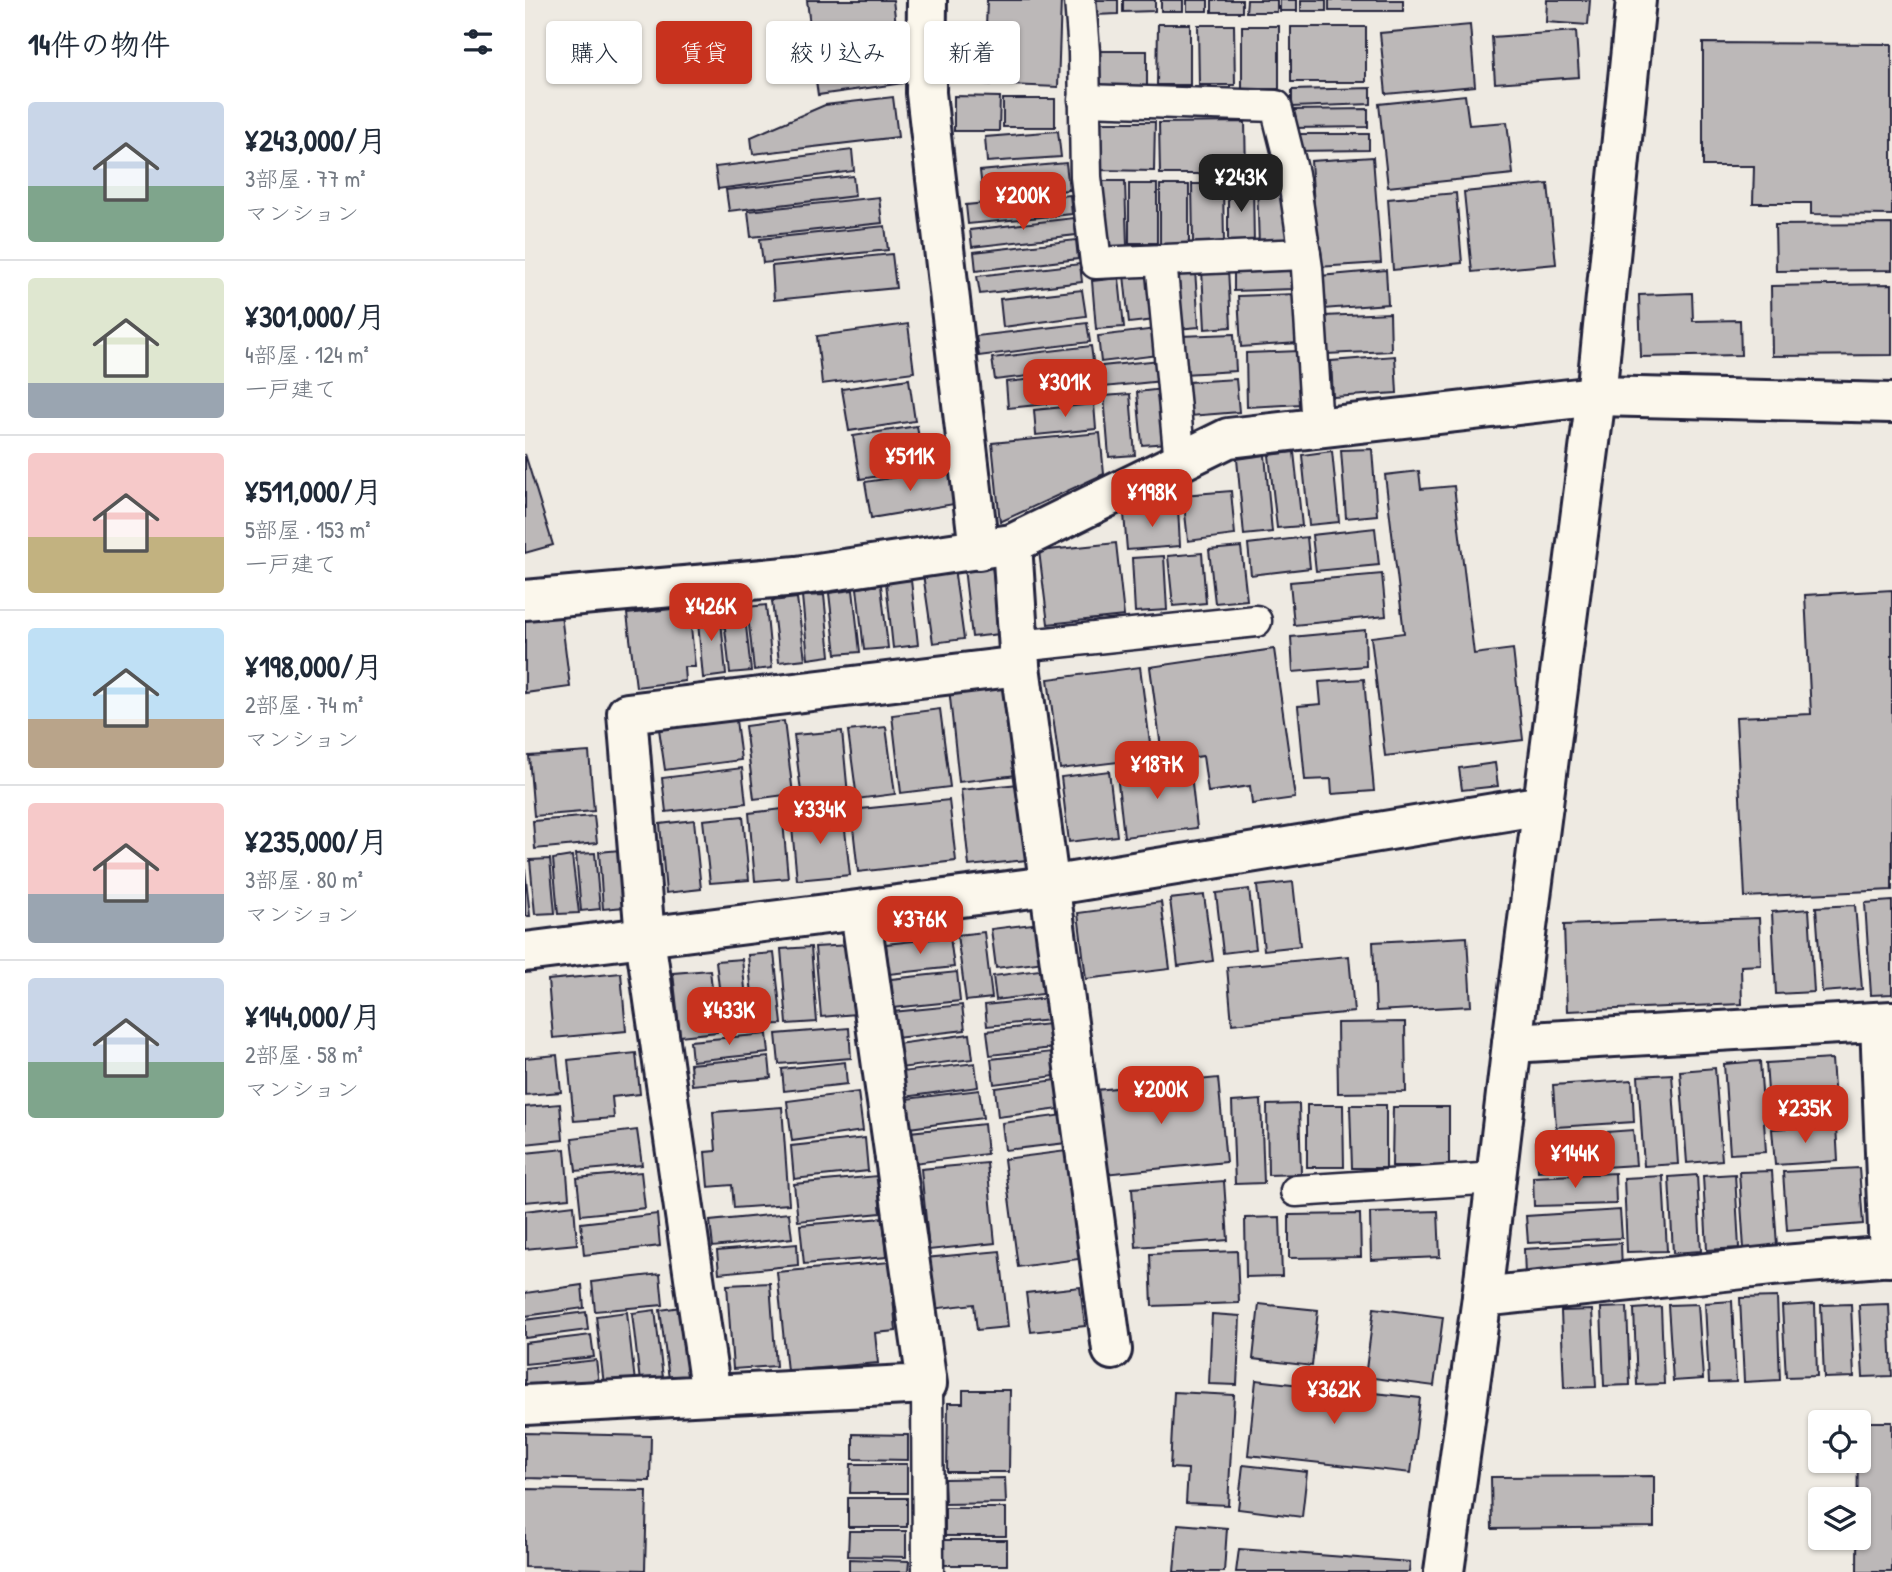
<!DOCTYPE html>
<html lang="ja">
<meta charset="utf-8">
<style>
body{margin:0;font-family:"Patrick Hand","Klee One",sans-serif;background:#f2f2f3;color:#1f2937;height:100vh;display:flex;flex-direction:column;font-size:26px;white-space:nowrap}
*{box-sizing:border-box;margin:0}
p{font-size:23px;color:#747a83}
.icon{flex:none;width:38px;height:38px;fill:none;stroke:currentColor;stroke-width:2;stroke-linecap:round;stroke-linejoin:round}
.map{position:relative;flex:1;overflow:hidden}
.panel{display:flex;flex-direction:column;background:#fff;width:525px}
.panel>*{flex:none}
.hud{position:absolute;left:21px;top:21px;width:665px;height:63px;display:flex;gap:14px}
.buttons{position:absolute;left:1283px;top:1410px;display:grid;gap:14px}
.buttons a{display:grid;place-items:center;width:63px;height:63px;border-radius:7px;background:#fff;box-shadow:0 2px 5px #0004;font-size:35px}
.price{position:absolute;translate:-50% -60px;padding:0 16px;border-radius:14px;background:#c8321e;color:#fff;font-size:23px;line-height:46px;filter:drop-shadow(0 2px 4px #0008)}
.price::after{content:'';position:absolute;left:50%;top:42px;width:21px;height:16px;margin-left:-10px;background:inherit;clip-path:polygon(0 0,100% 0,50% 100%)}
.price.selected{background:#222;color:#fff}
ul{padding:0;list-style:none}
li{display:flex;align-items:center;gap:21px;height:175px;padding:0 28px}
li+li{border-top:2px solid #e0e1e3}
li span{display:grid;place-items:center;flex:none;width:196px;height:140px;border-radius:7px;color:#555}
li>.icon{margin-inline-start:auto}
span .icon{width:84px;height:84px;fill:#fffc;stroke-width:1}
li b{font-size:30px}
h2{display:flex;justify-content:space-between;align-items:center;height:84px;padding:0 28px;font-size:30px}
.tag{padding:0 24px;border-radius:7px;background:#fff;box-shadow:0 2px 5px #0004;font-size:24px;line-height:63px}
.tag.selected{background:#c8321e;color:#fff}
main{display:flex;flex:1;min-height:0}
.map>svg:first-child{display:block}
</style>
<main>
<section class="panel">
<h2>14件の物件<svg class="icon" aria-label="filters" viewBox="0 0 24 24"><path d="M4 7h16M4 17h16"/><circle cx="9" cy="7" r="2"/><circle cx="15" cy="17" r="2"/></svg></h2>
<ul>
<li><span style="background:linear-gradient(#c9d6e8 60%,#7fa58c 0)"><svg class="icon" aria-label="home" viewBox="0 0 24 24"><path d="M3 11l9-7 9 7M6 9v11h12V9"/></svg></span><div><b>¥243,000/月</b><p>3部屋 · 77 m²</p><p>マンション</p></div></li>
<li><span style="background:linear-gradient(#dfe7d0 75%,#9aa5b1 0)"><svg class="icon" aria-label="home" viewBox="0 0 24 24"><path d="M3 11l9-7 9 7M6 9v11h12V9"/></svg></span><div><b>¥301,000/月</b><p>4部屋 · 124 m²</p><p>一戸建て</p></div></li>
<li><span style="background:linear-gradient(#f6c9c9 60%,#c2b280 0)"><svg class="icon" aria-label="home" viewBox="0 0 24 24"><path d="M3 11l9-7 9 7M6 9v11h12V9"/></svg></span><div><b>¥511,000/月</b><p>5部屋 · 153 m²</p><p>一戸建て</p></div></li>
<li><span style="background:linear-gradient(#bfe0f5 65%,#b9a48a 0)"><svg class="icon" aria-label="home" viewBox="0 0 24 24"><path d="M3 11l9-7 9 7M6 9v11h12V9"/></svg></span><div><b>¥198,000/月</b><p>2部屋 · 74 m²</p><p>マンション</p></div></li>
<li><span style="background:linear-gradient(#f6c9c9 65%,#9aa5b1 0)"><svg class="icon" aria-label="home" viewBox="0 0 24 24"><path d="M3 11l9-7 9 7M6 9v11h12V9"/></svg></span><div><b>¥235,000/月</b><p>3部屋 · 80 m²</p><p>マンション</p></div></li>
<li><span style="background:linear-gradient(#c9d6e8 60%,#7fa58c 0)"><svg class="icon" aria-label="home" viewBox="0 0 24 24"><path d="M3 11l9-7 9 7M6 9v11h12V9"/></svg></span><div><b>¥144,000/月</b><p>2部屋 · 58 m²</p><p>マンション</p></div></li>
</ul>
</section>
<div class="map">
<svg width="1367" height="1572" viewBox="0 0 1367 1572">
<rect width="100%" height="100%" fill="#eeeae2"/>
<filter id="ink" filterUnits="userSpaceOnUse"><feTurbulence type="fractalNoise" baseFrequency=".0143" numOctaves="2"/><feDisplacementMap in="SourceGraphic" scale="14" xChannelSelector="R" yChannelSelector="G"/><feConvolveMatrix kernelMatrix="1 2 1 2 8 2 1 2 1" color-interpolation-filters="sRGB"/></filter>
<g filter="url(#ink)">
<g fill="#bcb8b8" stroke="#22223b" stroke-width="2">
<polygon points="282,0 368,0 371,25 286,35"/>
<polygon points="462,0 536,0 533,87 459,84"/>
<polygon points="570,0 593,0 593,14 570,15"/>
<polygon points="598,0 630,0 630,11 598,12"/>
<rect x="636" y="0" width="22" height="11"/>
<rect x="662" y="0" width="21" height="11"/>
<rect x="687" y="0" width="30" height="12"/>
<polygon points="722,0 752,0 752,12 721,12"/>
<rect x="755" y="0" width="17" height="11"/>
<rect x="776" y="0" width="25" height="11"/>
<rect x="804" y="0" width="74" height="11"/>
<polygon points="1022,0 1065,0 1063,25 1021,22"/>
<polygon points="633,24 665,24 665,85 632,85"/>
<polygon points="673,25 709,25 710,85 674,85"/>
<polygon points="945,25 950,86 861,94 855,33"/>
<rect x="717" y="26" width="37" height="63"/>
<rect x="766" y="27" width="75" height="55"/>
<polygon points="1051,31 1054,77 970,83 967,37"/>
<polygon points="372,33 379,83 293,95 286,45"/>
<polygon points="1178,43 1367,44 1367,215 1286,214 1286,203 1228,203 1229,166 1178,166"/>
<rect x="571" y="51" width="51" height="42"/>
<polygon points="846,88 846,104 767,107 767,90"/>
<polygon points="940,95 944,125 982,122 988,174 863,187 854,104"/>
<polygon points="429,96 475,97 474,131 429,131"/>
<polygon points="368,97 373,137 228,154 226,137 300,105"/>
<rect x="478" y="99" width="52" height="28"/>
<polygon points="843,109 843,127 767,128 767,110"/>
<polygon points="570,122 630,122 629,171 570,170"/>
<polygon points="720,122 721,174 635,174 634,123"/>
<polygon points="533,131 536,157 462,162 460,137"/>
<polygon points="769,134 844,134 844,150 769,151"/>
<polygon points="327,150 329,171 193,189 190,167"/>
<polygon points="848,157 856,263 793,267 786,161"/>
<polygon points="541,163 544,190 458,197 455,171"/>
<polygon points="328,176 330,196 204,211 201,190"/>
<polygon points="576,181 600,181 602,246 577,246"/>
<polygon points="761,182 762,245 734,246 732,183"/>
<polygon points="703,183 728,183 729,245 703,245"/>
<rect x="604" y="184" width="28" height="59"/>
<polygon points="667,184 698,184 699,243 668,243"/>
<polygon points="1023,184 1031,264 947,272 939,192"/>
<rect x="635" y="185" width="29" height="59"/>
<polygon points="931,193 937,263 868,270 863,199"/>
<polygon points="545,195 547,214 443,224 441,205"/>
<polygon points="354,197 357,223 226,237 223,211"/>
<polygon points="549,218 551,235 447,247 445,230"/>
<polygon points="1367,224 1367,270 1251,271 1250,225"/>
<polygon points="360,226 363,250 238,263 235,239"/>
<polygon points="551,240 553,259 451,271 449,252"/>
<polygon points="367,254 371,288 249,300 247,266"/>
<polygon points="555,264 557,282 455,294 452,276"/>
<polygon points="768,266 769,289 709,291 709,269"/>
<polygon points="703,268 706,327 680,329 677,270"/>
<polygon points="670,270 674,327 652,329 648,271"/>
<polygon points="861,270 863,304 798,309 795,276"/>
<polygon points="625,272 630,320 604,323 599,275"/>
<polygon points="594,278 599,327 571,329 567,281"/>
<polygon points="1367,284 1367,355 1247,356 1246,286"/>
<polygon points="557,290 561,316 478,327 475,299"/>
<polygon points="1167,293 1168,321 1215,320 1216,355 1116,357 1114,295"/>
<polygon points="771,294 773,343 716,347 713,296"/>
<polygon points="865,313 866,351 801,354 799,316"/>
<polygon points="562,323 565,342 454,356 451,336"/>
<polygon points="383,324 389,372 297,384 292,336"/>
<polygon points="631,329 634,355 576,362 573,336"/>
<polygon points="709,334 711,371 658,374 655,336"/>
<polygon points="566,346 569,368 470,380 467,358"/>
<polygon points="774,351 776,404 722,407 721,353"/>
<polygon points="870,356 872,393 808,397 806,361"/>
<polygon points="635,360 637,381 579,387 577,366"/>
<polygon points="568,373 571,399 483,408 481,382"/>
<polygon points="384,379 390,421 324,431 317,389"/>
<polygon points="711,379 714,412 665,416 663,382"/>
<polygon points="638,389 643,443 617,445 612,392"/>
<polygon points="605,394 610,455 584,457 579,396"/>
<polygon points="569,404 571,429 511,435 509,410"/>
<polygon points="392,426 399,469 335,479 328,436"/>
<polygon points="575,433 579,474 475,522 467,443"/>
<polygon points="847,449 852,515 821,518 816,450"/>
<polygon points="807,451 814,522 784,525 777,455"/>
<polygon points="769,452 777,526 752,528 744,455"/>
<polygon points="0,454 28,545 0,553"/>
<polygon points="740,455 747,532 719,535 712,459"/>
<polygon points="424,469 429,504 346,518 340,482"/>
<polygon points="894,471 896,489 929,486 949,654 988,649 998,740 860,756 846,637 879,633 860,475"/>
<polygon points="706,491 710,535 663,541 658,495"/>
<polygon points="653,508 655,546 602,550 599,514"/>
<polygon points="850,528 854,565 791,571 787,535"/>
<polygon points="782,537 785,568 726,575 723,544"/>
<polygon points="591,543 599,616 523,624 514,551"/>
<polygon points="716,547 722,600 690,603 684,550"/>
<polygon points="677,553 681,603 648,606 643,556"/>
<polygon points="639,556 642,610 610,612 607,558"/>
<polygon points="467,565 475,634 447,637 439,568"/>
<polygon points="429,568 439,639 408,643 398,574"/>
<polygon points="857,574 861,616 769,625 765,582"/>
<polygon points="386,580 393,645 368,648 361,582"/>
<polygon points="356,585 363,648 339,650 332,588"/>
<polygon points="328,590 335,652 311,654 304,593"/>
<polygon points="1367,590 1367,890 1220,897 1211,717 1286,714 1280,595"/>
<polygon points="299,595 305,656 283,659 277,596"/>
<polygon points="272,598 280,659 254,662 247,601"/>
<polygon points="241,605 247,668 229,670 222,607"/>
<polygon points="164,607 170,667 159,667 160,681 111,687 102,614"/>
<polygon points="219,608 226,671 205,673 198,610"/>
<polygon points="195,609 201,675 178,678 172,611"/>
<polygon points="36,614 45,687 0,693 0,618"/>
<polygon points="840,630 841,666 768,672 766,637"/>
<polygon points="749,649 770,798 727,804 725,786 683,792 678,756 638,762 625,667"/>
<polygon points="615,667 627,758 535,769 523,679"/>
<polygon points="839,679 849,791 807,794 806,779 780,780 773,706 796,704 794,682"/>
<polygon points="471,683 491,693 500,774 434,782 424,688"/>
<polygon points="415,709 425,787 376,793 367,715"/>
<polygon points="211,720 216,760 140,770 134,729"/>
<polygon points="259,721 268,794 229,799 220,726"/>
<polygon points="361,727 370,794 332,799 323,731"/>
<polygon points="317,731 323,795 277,800 269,735"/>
<polygon points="64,752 69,811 9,816 4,756"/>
<polygon points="970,763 973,786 937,790 934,768"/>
<polygon points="665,766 672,828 599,837 592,774"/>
<polygon points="217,768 221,803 141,812 137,778"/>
<polygon points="584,771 592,836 544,842 536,777"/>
<polygon points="503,783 511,859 444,866 436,790"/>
<polygon points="424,800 431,861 333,872 326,810"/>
<polygon points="257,809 263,878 230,881 224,813"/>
<polygon points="318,812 325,875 272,880 266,817"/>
<polygon points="69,816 72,843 10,849 8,821"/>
<polygon points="218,816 224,880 185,883 178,820"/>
<polygon points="169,820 176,889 141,893 135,824"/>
<polygon points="95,850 99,907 78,909 74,852"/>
<polygon points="70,853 75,909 56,911 51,854"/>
<polygon points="47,856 54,913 33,914 28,859"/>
<polygon points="25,859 30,913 10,914 5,860"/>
<polygon points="0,869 5,916 0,916"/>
<polygon points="768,882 775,946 739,950 732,886"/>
<polygon points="724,889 731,949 698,953 691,893"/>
<polygon points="679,895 688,961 653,966 645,899"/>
<polygon points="1367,901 1367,994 1346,995 1340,903"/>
<polygon points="636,902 645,969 561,979 553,913"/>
<polygon points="1330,905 1337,989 1297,992 1291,907"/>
<polygon points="1284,909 1289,992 1251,994 1247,912"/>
<polygon points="1234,918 1236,965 1216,966 1217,1004 1042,1011 1039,925"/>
<polygon points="515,923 520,962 471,968 466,929"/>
<polygon points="459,932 467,998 441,1001 432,935"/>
<polygon points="425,937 429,967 364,974 361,944"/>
<polygon points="942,937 946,1006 851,1011 848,942"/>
<polygon points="325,945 331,1014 296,1017 290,947"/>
<polygon points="286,947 292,1022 262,1024 256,949"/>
<polygon points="249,953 257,1024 230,1025 223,955"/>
<polygon points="824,956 829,1012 707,1024 702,967"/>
<polygon points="217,959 224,1028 199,1031 191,961"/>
<polygon points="522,969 525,993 471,1000 468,976"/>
<polygon points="185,970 192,1032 155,1036 148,973"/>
<polygon points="432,972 435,1001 368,1008 366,979"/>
<polygon points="96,973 101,1031 28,1038 23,980"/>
<polygon points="523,998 526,1020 462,1026 460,1005"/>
<polygon points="437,1005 440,1030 371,1038 368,1012"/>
<polygon points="880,1022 881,1092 813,1093 812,1023"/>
<polygon points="524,1024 527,1048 465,1055 462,1031"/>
<polygon points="324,1028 326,1058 254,1064 251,1034"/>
<polygon points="242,1034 244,1053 167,1061 165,1041"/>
<polygon points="445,1034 448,1059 375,1068 372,1044"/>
<polygon points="527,1052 530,1076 469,1084 466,1059"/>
<polygon points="111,1053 115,1094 87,1097 89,1118 49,1121 43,1060"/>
<polygon points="32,1055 36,1092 0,1095 0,1058"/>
<polygon points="244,1057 246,1078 167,1085 165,1064"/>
<polygon points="1307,1059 1311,1116 1245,1119 1241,1063"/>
<polygon points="1235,1061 1241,1152 1205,1154 1199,1064"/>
<polygon points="320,1062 322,1084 259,1091 257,1069"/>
<polygon points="450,1063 453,1087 379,1097 376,1072"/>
<polygon points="1190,1068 1197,1160 1162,1163 1155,1071"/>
<polygon points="1147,1074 1153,1164 1119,1166 1113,1076"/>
<polygon points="693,1078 701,1162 579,1174 571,1090"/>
<polygon points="531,1080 535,1109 473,1117 470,1088"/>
<polygon points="1107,1080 1109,1122 1031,1127 1028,1085"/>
<polygon points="454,1090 458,1118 384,1128 381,1099"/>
<polygon points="333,1092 338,1131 267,1141 262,1101"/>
<polygon points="736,1100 739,1183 710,1184 707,1102"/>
<polygon points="35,1104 38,1140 0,1144 0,1107"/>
<polygon points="774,1104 776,1174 743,1175 742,1105"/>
<polygon points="782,1105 818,1105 819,1167 782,1167"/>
<polygon points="825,1105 861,1105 861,1168 827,1168"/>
<polygon points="257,1107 264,1204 209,1208 207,1185 183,1187 180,1152 191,1151 188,1112"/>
<polygon points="868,1107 924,1107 924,1166 867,1166"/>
<polygon points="538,1115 541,1143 480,1150 477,1123"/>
<polygon points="459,1124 462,1154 389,1163 385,1132"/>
<polygon points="1311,1125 1313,1161 1250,1165 1247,1129"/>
<polygon points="112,1130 117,1165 51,1171 47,1138"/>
<polygon points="1108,1130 1111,1165 1013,1171 1011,1137"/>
<polygon points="340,1138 343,1171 269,1179 266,1146"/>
<polygon points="40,1149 44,1198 0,1202 0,1153"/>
<polygon points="541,1151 554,1259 493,1267 479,1159"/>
<polygon points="462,1163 470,1243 404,1250 396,1169"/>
<polygon points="1334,1168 1338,1224 1262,1230 1258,1172"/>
<polygon points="1247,1171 1252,1246 1219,1249 1214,1172"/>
<polygon points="116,1172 120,1208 56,1215 52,1178"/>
<polygon points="1090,1173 1091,1204 1009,1206 1008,1177"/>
<polygon points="1210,1174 1214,1248 1182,1250 1178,1176"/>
<polygon points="1172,1175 1176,1251 1148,1253 1144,1177"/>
<polygon points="352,1176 356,1213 273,1221 269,1184"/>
<polygon points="1138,1176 1142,1251 1102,1252 1099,1178"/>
<polygon points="699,1181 703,1240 611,1247 607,1188"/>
<polygon points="49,1205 52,1244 0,1249 0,1211"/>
<polygon points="1095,1210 1097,1238 1003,1243 1001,1216"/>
<polygon points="913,1211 915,1257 846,1260 845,1213"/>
<polygon points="264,1213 267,1238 188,1247 185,1221"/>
<polygon points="132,1214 135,1246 59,1255 56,1223"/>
<polygon points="835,1214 836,1257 764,1258 764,1215"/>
<polygon points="755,1217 757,1276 721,1277 720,1218"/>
<polygon points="358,1218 362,1257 279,1264 275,1225"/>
<polygon points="1096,1243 1097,1272 1000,1277 999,1249"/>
<polygon points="272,1244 273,1265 194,1273 192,1251"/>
<polygon points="475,1251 483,1327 452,1330 449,1304 406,1309 400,1258"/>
<polygon points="712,1251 714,1303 627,1306 625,1254"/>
<polygon points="365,1262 371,1331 350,1333 353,1363 262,1371 252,1272"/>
<polygon points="135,1274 138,1305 70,1311 67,1282"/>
<polygon points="245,1283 251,1366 208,1369 202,1285"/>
<polygon points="57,1285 59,1308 0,1316 0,1293"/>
<polygon points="555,1287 560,1326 506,1332 501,1293"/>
<polygon points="1252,1297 1255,1380 1219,1382 1215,1298"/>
<polygon points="1207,1301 1211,1382 1184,1383 1180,1303"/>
<polygon points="734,1304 793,1310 787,1366 728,1359"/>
<polygon points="1173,1304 1178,1379 1148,1381 1143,1305"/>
<polygon points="1290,1304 1292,1376 1261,1377 1257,1306"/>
<polygon points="1326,1304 1329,1377 1299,1378 1296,1305"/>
<polygon points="1364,1304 1367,1376 1338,1377 1334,1305"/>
<polygon points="156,1307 165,1377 144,1379 135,1310"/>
<polygon points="1102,1307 1105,1385 1079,1386 1076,1308"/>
<polygon points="1136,1307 1139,1384 1112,1385 1109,1309"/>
<polygon points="849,1308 918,1317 909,1386 840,1377"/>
<polygon points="130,1310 138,1378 115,1382 107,1313"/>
<polygon points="1067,1310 1071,1387 1039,1388 1036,1311"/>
<polygon points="61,1312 63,1330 0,1338 0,1320"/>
<polygon points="102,1312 110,1382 79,1385 71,1316"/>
<polygon points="687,1314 715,1316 712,1385 684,1384"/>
<polygon points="66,1335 69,1357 0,1364 0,1343"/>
<polygon points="71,1360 74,1384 0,1394 0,1368"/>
<polygon points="731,1380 895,1398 886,1473 723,1455"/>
<polygon points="438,1390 485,1390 484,1472 422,1472 423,1403 438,1403"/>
<polygon points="649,1392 709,1395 703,1505 661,1503 663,1469 645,1468"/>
<polygon points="1333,1422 1367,1422 1367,1572 1332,1572"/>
<polygon points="0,1433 126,1436 125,1481 0,1478"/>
<polygon points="328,1434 383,1435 383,1460 328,1459"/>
<polygon points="326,1464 382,1464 382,1493 325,1493"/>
<polygon points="718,1465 782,1472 777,1517 713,1509"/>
<polygon points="1129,1476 1129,1527 967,1529 966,1477"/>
<polygon points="480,1478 481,1503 420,1504 419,1479"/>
<polygon points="0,1489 122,1491 120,1570 0,1567"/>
<rect x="323" y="1498" width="59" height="29"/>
<rect x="420" y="1508" width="61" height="28"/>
<polygon points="653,1524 702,1528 699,1572 649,1572"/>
<polygon points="324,1531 381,1531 381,1557 323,1556"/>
<rect x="418" y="1540" width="64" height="25"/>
<polygon points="714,1549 885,1562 884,1572 711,1572"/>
<polygon points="324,1559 384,1561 383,1572 324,1572"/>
</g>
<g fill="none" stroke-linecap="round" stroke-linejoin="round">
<g stroke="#22223b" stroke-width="35">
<g id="lane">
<polyline points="555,0 559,52 561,177 571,263 780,254"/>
<polyline points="559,100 751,106 768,174 782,268 792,428"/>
<polyline points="636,261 655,462"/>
<polyline points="494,646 731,621"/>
<polyline points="771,1191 971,1178"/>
<polyline points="402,1384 403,1572"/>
</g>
</g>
<g stroke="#22223b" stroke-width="44">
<g id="street">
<polyline points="402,0 401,93 454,550"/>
<polyline points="487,544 495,666 587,1350"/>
<polyline points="0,600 272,576 487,544 703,438 1071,396 1367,403"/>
<polyline points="0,952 523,886 1018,805"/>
<polyline points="1355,1022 1364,1257"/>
<polyline points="987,1043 1367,1021"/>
<polyline points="957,1297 1246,1266 1367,1256"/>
<polyline points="186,1395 402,1384 335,911"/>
<polyline points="0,1405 186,1395 120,938 102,713 495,666"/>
</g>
</g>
<g stroke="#22223b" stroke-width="44">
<polyline id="secondary" points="919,1572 957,1297 987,1043 1071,396 1111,0"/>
</g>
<use href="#lane" stroke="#fbf7ec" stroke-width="30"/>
<use href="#street" stroke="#fbf7ec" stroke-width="38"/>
<use href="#secondary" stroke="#fbf7ec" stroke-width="38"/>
</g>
</g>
</svg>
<div class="buttons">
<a><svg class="icon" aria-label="locate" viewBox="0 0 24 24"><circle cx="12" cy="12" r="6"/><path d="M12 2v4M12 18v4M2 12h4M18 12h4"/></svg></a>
<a><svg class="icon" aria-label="layers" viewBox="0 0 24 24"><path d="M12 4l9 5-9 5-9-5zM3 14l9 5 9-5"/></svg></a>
</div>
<b class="price selected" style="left:716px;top:214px">¥243K</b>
<b class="price" style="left:498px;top:232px">¥200K</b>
<b class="price" style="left:540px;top:419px">¥301K</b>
<b class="price" style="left:385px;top:493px">¥511K</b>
<b class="price" style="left:627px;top:529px">¥198K</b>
<b class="price" style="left:186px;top:643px">¥426K</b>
<b class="price" style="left:632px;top:801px">¥187K</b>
<b class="price" style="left:295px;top:846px">¥334K</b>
<b class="price" style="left:395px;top:956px">¥376K</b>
<b class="price" style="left:204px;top:1047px">¥433K</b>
<b class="price" style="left:636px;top:1126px">¥200K</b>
<b class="price" style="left:1280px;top:1145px">¥235K</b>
<b class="price" style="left:1050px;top:1190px">¥144K</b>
<b class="price" style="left:809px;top:1426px">¥362K</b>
<div class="hud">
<a class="tag">購入</a>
<a class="tag selected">賃貸</a>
<a class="tag">絞り込み</a>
<a class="tag">新着</a>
</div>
</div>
</main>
